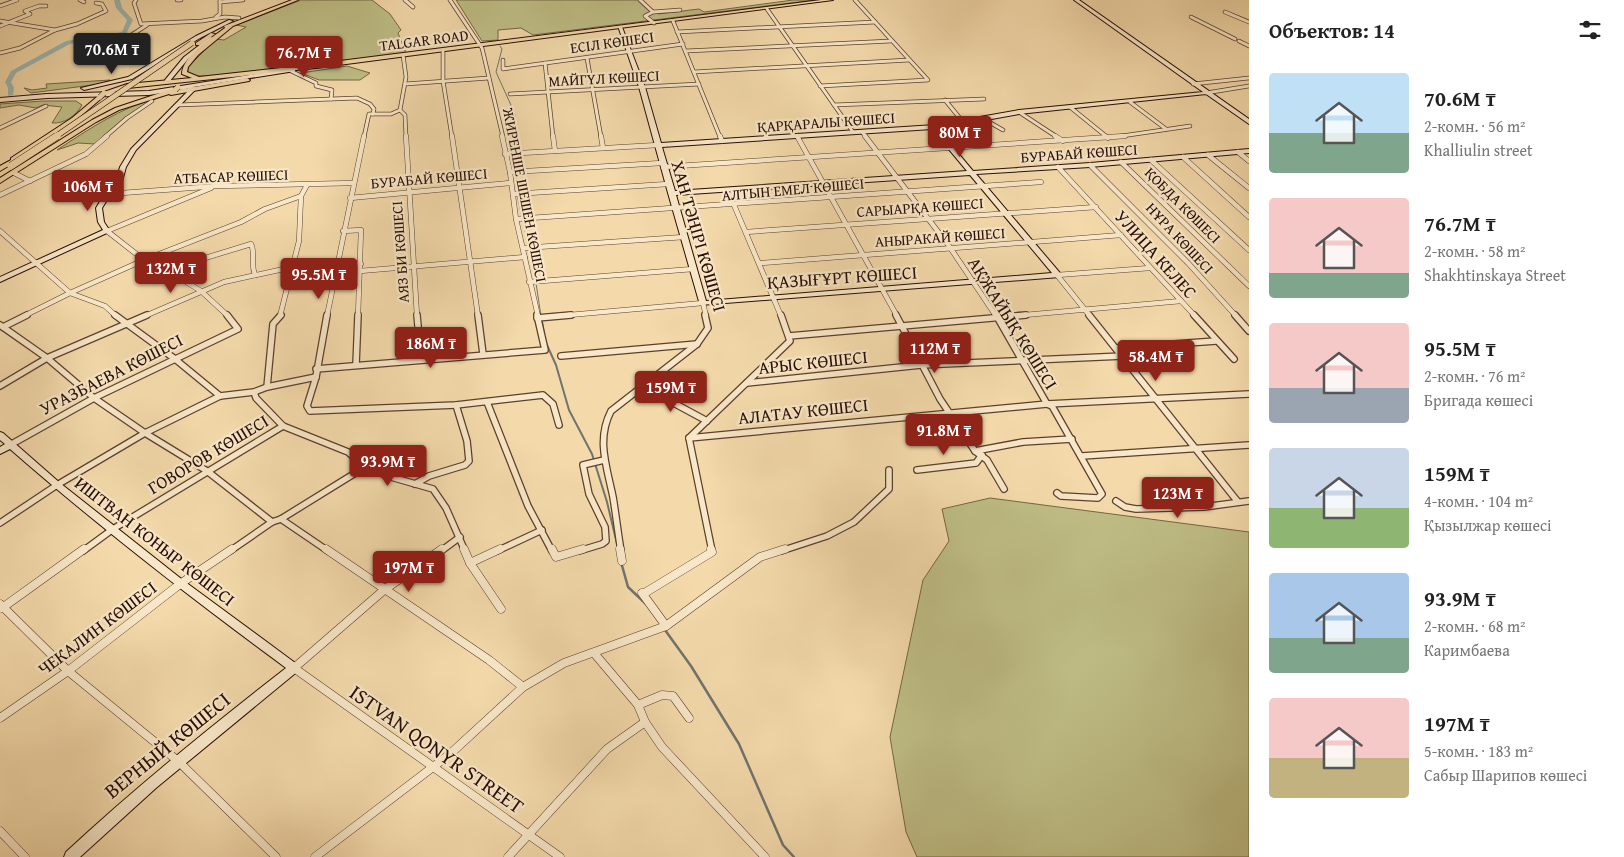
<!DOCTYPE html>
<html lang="ru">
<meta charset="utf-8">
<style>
body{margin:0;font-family:"Gentium Book Plus",serif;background:#f2f2f2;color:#222;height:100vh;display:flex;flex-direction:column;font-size:19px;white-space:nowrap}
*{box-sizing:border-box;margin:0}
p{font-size:16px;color:#767676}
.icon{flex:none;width:28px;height:28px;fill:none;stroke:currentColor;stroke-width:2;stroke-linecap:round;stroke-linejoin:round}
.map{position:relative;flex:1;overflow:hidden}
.side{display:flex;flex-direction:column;background:#fff;width:375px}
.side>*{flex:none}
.price{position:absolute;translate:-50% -42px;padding:0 11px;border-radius:5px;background:#8f2418;color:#fff;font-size:16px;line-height:32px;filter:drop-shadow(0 1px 2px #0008)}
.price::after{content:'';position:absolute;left:50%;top:30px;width:15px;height:11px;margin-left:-8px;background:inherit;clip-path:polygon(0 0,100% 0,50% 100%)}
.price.selected{background:#222;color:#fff}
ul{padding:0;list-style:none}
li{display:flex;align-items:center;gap:15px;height:125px;padding:0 20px}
li span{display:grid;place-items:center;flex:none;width:140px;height:100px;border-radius:5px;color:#555}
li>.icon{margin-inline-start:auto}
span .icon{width:60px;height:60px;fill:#fffc;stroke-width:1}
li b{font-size:21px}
h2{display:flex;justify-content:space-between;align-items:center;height:60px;padding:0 20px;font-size:21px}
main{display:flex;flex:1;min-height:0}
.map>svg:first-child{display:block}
</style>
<main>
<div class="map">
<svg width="1249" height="857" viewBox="0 0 1249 857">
<rect width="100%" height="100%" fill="#f4daab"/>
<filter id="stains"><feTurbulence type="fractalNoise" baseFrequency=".004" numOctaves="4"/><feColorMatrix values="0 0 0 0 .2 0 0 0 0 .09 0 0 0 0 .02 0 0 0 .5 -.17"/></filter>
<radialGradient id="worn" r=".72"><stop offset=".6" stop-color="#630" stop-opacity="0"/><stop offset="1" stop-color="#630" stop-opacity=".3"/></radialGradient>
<g fill="#bfbe86" stroke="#746644">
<polygon points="301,0 372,0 390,14 401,30 398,33 406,53 216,76 196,76 188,73 188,67 216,39 224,40 246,27 236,25"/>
<polygon points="456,0 640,0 658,14 699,9 704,12 793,0 815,0 533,35 521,28 498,30 498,40 482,41"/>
<polygon points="347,66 370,73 360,80 319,80 301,73"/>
<polygon points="110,80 100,84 31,93 24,88 32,90 47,88 46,84"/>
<path d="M157 98 125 118 95 144 78 143 57 150C89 129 120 108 157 98Z"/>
<path d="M43 101H76L82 105C76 116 64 124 52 123L62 107 43 105 36 108 19 105 0 108V104Z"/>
<polygon points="990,498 1249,532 1249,857 917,857 906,832 890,737 923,580 949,541 942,509"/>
</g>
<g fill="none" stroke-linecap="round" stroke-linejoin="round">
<g stroke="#6f746c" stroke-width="1">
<polyline points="500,46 502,49 496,72 515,114 515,129 511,137 513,152"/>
<polyline points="514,155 517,170"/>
<polyline points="517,174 517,192"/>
<polyline points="517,195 522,217"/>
<polyline points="523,220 528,246"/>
<polyline points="529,250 535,279"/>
<polyline points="536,283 541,316"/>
</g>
<g stroke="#6f746c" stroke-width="2">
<polyline points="541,315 544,334"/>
<polyline points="546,343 556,365 569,410 592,454 607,502 618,548"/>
</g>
<g stroke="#6f746c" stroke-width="2.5">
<polyline points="621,562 628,587 646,604"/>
<polyline points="665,630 691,666 739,744 783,845 794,857"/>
</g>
<polygon fill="#9eb9b2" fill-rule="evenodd" points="114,0 120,0 122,8 133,20 126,34 70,44 16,73 11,82 14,88 13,95 8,96 8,88 5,82 11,71 66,41 122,32 127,20 116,8"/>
<g stroke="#5b402d" stroke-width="4.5">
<g id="street-far3">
<polyline points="80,0 84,2"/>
<polyline points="136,0 134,3 141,24 202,21 225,17 239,18"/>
<polyline points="177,0 181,0"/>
<polyline points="405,0 413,7"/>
<polyline points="450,0 482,48 503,137"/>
<polyline points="640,0 653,12 680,10"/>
<polyline points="220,2 243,0"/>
<polyline points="0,6 17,0"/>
<polyline points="767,9 853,132"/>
<polyline points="653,12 645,16 654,23"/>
<polyline points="1225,12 1249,22"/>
<polyline points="216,17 220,14 220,0"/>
<polyline points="1191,17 1235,39"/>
<polyline points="0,21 55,30"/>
<polyline points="673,21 720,137"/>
<polyline points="0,26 30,14 25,11 39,6 46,6"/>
<polyline points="677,32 875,22"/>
<polyline points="1239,41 1249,46"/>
<polyline points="105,43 130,36 147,25"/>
<polyline points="443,50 443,81 452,137"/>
<polyline points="686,51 891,41"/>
<polyline points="0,53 20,48 55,30 77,24 106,11 102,4 96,3"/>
<polyline points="403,55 406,77 400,110 405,115 406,137"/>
<polyline points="587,58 601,137"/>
<polyline points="503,60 503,69 683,44"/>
<polyline points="545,63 553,137"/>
<polyline points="291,71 316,83 316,86 332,90 331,99"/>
<polyline points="694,72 909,60"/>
<polyline points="405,84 489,78"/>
<polyline points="1193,84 1249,78"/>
<polyline points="820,86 928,80 855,0"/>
<polyline points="1206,93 1249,86"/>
<polyline points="510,94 699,84"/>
<polyline points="945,100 963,122"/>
<polyline points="1130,102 1166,129"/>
<polyline points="178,105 357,98 370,104 374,109 373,114"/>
<polyline points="834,105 984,99"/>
<polyline points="1070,107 1107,137"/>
<polyline points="1019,112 1057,137"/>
<polyline points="982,118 1003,130"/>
<polyline points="0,128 46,106"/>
<polyline points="862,132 866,137"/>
<polyline points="105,137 127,118 152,101"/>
<polyline points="364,137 369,114 391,114 400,110"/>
<polyline points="1115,137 1190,126"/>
</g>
</g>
<g stroke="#5b402d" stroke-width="5.5">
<g id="street-far2">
<polyline points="406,136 417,316"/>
<polyline points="452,136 478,316"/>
<polyline points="502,136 510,172 516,219 538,316"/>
<polyline points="553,136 555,151"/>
<polyline points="601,136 603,148"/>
<polyline points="720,136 722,141"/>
<polyline points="797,136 897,316"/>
<polyline points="865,136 949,246 996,316"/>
<polyline points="1055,136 1063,141"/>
<polyline points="1105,136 1108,138"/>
<polyline points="1238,152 1249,161"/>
<polyline points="505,154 658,145"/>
<polyline points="1208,155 1249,188"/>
<polyline points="1183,157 1249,217"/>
<polyline points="1151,160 1249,250"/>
<polyline points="1121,162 1249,286"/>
<polyline points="1090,165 1188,263 1236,316"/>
<polyline points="663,167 1125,136"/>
<polyline points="1058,167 1195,316"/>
<polyline points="510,172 662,163"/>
<polyline points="14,173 30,181"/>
<polyline points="108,194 217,186 354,183"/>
<polyline points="513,194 668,184"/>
<polyline points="0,195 86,154 107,136"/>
<polyline points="350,198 511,183"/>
<polyline points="734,205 781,316"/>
<polyline points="516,219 1041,182"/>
<polyline points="0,231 70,293 105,306 116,316"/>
<polyline points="107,231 211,188"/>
<polyline points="107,231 144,260 150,260 201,291 228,316"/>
<polyline points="343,231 361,230 358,316"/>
<polyline points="746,232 1096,207"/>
<polyline points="523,248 684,237"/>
<polyline points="761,263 1121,235"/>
<path d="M166 270 251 244C256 254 250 262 255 275"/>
<polyline points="360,271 525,257"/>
<polyline points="1057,275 1090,316"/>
<polyline points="1057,275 1150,268"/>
<polyline points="529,282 693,269"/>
<polyline points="24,316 70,293 144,260 241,222 265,209 301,196"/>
<polyline points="145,316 224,282 293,267 361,264"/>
<polyline points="280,316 299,241 301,196 307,185"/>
<polyline points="327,316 364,136"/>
<polyline points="558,316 703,303 706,316"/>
<polyline points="1012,316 1181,301"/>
</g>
</g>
<g stroke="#5b402d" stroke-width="8">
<g id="street-far1">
<polyline points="115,315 175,359 220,396"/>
<polyline points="327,315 316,377 307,406 310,411 456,405 543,395 553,404 559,425"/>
<polyline points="417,315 421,360"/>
<polyline points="478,315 483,354"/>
<polyline points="896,315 940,399 975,451 987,460 1004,489"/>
<polyline points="996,315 1047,404 1052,406 1102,494 1098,498 1061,496 1057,493"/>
<polyline points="1089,315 1238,502"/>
<polyline points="1194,315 1234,359"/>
<polyline points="1235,315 1249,331"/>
<polyline points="537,318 571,315"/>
<polyline points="0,325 47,358 94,398 145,433 207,471 272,522"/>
<polyline points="3,327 27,315"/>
<polyline points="789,336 1026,315"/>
<polyline points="1117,348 1216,341"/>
<polyline points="561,356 697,344"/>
<polyline points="356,365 358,315"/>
<polyline points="316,369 545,350 537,315"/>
<polyline points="747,383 921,365 1123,356"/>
<polyline points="0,386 47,358 147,315"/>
<polyline points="267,387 316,377"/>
<polyline points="644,387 707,421"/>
<polyline points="254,392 256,398 283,426 348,452 365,467 391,477 433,489 446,508 465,551"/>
<polyline points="487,402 528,506 552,551"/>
<polyline points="689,438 1047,404 1249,394"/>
<polyline points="10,445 94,398 238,329 227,315"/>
<polyline points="975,451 1023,442 1072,439"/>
<polyline points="1082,456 1249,445"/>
<polyline points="917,470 976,463 982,455"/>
<polyline points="415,484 429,476 465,465 469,461 467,441 456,405"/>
<polyline points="1116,501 1125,507 1136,509 1204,507 1249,501"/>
<polyline points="281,519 328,551"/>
<polyline points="0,523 57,485 145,433 220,396 254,392 267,387 273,324 281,315"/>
<polyline points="83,551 113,529 283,426"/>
<polyline points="230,551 272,522 281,519 365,467"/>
<polyline points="441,551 460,537"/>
<polyline points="497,551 542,530"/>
<polyline points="579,551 602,544 606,541 605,527 589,494 583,465 604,460"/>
<path d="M621 551C618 533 616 515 613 497 607 467 596 440 611 411L697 344 708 328 705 315"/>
<polyline points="712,551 689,438 790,341 781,315"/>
<polyline points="781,551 827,536 854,522 889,489 889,470"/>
</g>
</g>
<g stroke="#5b402d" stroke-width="9">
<g id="street">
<polyline points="326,549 489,660 523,687"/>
<polyline points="442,549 384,590 294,668 560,857"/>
<polyline points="464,549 470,563 501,609"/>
<polyline points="552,549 556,557 583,549"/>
<polyline points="620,549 622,561"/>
<polyline points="470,563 500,549"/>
<polyline points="642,593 666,626"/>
<polyline points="643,594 712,552 711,549"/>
<polyline points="0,604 68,671 178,761 276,857"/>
<polyline points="2,608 84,549"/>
<polyline points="594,653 638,705 645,722 662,747 765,857"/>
<polyline points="638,705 662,695 673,696 689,718"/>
<polyline points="0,718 68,671 180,584 232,549"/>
<polyline points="0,831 25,857"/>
<polyline points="315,857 450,754 523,687 564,663 666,626 760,557 785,549"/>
<polyline points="508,857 607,749 645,722"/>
</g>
</g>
<g stroke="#280d03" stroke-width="2">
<g id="secondary">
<path d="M1074 0H1079L1249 119V124L1206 94 1019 114 964 124 951 128 938 129 973 171 1090 163 1249 149V153L1090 167 976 174 1060 273V277L700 305 668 193 639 87 618 26 622 27 645 87 661 143 950 124 963 120 1019 110 1203 92ZM932 129 967 171 675 191 662 147ZM970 175 1052 273 706 301 676 195Z"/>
<polygon points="229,20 233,21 200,38 132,79 84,90 81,88 128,77 196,36"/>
<polygon points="210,37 214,38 188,59 169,82 165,82 165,80 184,57"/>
<polygon points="293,68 295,69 295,71 193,87 196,89 195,90 136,150 126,167 121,185 107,200 102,208 104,222 110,231 109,232 0,282 0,277 103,230 98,222 96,208 102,198 115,184 120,167 131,149 191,88 149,95 47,98 0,102 0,98 47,94 149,91"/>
<path d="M0 432 3 433 60 483 184 581 298 665 300 668 298 671 156 788 80 857H64L66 852C136 787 210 727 286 668 191 598 99 527 10 449L0 454V447L5 444 0 440Z"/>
</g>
</g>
<g stroke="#280d03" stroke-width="2">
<g id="primary">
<path d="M292 0H298L233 26 198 55 188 67 187 72 199 77 316 64 821 0H833L316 68 128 88 104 95 101 93 127 84 192 78 182 74C182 57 211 38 225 28L224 26Z"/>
<polygon points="211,33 215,34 200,45 196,45 196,43"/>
<polygon points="247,78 250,80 249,81 171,95 169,94 119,110 96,122 0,183 0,178 92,120 115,108 175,88 177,90"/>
<polygon points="98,96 103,97 76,120 20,157 20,159 0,171 0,166 11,160 11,158 72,118"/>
</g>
</g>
<use href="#street-far3" stroke="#f8e7c8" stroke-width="3"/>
<use href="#street-far2" stroke="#f8e7c8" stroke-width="4.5"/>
<use href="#street-far1" stroke="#f8e7c8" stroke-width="5.5"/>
<use href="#street" stroke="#f8e7c8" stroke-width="8"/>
<use href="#secondary" fill="#f8e7c8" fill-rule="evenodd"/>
<use href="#primary" fill="#f4daab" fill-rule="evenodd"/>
<g stroke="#280d03" stroke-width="6" stroke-linecap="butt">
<g id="primary-bridge-far1">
<polyline points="175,90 178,87"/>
<polyline points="100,97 104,93"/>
<polyline points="55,137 192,43"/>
</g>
</g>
<g stroke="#280d03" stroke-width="8" stroke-linecap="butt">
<polyline id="primary-bridge" points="11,166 57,136"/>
</g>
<use href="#primary-bridge-far1" stroke="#f4daab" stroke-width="5"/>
<use href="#primary-bridge" stroke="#f4daab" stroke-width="7"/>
</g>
<g text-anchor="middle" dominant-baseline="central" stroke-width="4.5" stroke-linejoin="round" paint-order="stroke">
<g font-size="15" fill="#280d03" stroke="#f8e7c8">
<text transform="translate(424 40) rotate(-7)">TALGAR ROAD</text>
<text transform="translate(612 42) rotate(-8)">ЕСІЛ КӨШЕСІ</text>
<text transform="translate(604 78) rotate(-3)">МАЙГҮЛ КӨШЕСІ</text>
<text transform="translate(826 122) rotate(-4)">ҚАРҚАРАЛЫ КӨШЕСІ</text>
<text transform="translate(1079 153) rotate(-4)">БУРАБАЙ КӨШЕСІ</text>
<text transform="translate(231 176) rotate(-2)">АТБАСАР КӨШЕСІ</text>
<text transform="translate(429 178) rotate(-5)">БУРАБАЙ КӨШЕСІ</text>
<text transform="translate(793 189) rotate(-5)">АЛТЫН ЕМЕЛ КӨШЕСІ</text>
<text transform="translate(525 195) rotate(79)">ЖИРЕНШЕ ШЕШЕН КӨШЕСІ</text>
<text transform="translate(1183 205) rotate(45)">ҚОБДА КӨШЕСІ</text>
<text transform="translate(920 207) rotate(-4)">САРЫАРҚА КӨШЕСІ</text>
<text transform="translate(940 237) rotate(-4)">АНЫРАКАЙ КӨШЕСІ</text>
<text transform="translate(1180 238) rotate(47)">НҰРА КӨШЕСІ</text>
<text transform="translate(400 252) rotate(-94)">АЯЗ БИ КӨШЕСІ</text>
</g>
<g font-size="18" fill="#280d03" stroke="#f8e7c8">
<text transform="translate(699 236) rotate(74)">ХАН ТӘҢІРІ КӨШЕСІ</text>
<text transform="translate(1156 254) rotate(48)">УЛИЦА КЕЛЕC</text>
<text transform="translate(842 277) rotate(-4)">ҚАЗЫҒҰРТ КӨШЕСІ</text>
<text transform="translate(1013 323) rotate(58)">АҚЖАЙЫҚ КӨШЕСІ</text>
<text transform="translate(813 362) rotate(-6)">АРЫС КӨШЕСІ</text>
<text transform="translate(111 374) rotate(-27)">УРАЗБАЕВА КӨШЕСІ</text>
<text transform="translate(803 411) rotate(-6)">АЛАТАУ КӨШЕСІ</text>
<text transform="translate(208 454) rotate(-31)">ГОВОРОВ КӨШЕСІ</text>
<text transform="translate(155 541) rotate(38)">ИШТВАН КОНЫР КӨШЕСІ</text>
<text transform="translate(97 628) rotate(-37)">ЧЕКАЛИН КӨШЕСІ</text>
</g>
<g font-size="21" fill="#280d03" stroke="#f8e7c8">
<text transform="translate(167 745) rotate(-39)">ВЕРНЫЙ КӨШЕСІ</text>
<text transform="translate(437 749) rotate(35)">ISTVAN QONYR STREET</text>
</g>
</g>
<rect width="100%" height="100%" filter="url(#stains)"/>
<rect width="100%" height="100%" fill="url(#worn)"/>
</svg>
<b class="price selected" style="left:112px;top:75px">70.6M ₸</b>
<b class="price" style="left:304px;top:78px">76.7M ₸</b>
<b class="price" style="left:960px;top:158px">80M ₸</b>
<b class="price" style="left:88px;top:212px">106M ₸</b>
<b class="price" style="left:171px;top:294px">132M ₸</b>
<b class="price" style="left:319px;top:300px">95.5M ₸</b>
<b class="price" style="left:431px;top:369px">186M ₸</b>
<b class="price" style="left:935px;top:374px">112M ₸</b>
<b class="price" style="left:1156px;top:382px">58.4M ₸</b>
<b class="price" style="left:671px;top:413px">159M ₸</b>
<b class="price" style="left:944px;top:456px">91.8M ₸</b>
<b class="price" style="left:388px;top:487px">93.9M ₸</b>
<b class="price" style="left:1178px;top:519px">123M ₸</b>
<b class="price" style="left:409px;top:593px">197M ₸</b>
</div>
<section class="side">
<h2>Объектов: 14<svg class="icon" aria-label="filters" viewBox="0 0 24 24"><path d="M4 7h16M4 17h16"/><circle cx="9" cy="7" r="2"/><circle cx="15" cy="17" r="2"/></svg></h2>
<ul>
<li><span style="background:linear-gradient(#bfe0f5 60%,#7fa58c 0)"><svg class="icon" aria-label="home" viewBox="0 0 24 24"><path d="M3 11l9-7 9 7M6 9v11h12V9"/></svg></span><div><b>70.6M ₸</b><p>2-комн. · 56 m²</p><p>Khalliulin street</p></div></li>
<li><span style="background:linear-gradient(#f6c9c9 75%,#7fa58c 0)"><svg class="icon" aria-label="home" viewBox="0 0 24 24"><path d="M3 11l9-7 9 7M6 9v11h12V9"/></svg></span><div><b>76.7M ₸</b><p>2-комн. · 58 m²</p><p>Shakhtinskaya Street</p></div></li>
<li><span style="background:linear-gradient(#f6c9c9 65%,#9aa5b1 0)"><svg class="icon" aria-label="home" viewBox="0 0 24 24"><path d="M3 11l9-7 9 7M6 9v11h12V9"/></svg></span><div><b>95.5M ₸</b><p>2-комн. · 76 m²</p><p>Бригада көшесі</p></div></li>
<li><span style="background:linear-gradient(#c9d6e8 60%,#8fb573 0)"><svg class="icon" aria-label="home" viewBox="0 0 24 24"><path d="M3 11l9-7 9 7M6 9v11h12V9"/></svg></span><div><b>159M ₸</b><p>4-комн. · 104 m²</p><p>Қызылжар көшесі</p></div></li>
<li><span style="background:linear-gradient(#a9c7e8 65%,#7fa58c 0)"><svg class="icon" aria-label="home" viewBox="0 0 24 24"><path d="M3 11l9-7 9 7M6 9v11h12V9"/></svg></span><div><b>93.9M ₸</b><p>2-комн. · 68 m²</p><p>Каримбаева</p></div></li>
<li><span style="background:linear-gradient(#f6c9c9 60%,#c2b280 0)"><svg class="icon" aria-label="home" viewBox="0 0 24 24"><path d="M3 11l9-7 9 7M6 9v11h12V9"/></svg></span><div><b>197M ₸</b><p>5-комн. · 183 m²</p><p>Сабыр Шарипов көшесі</p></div></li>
</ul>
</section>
</main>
